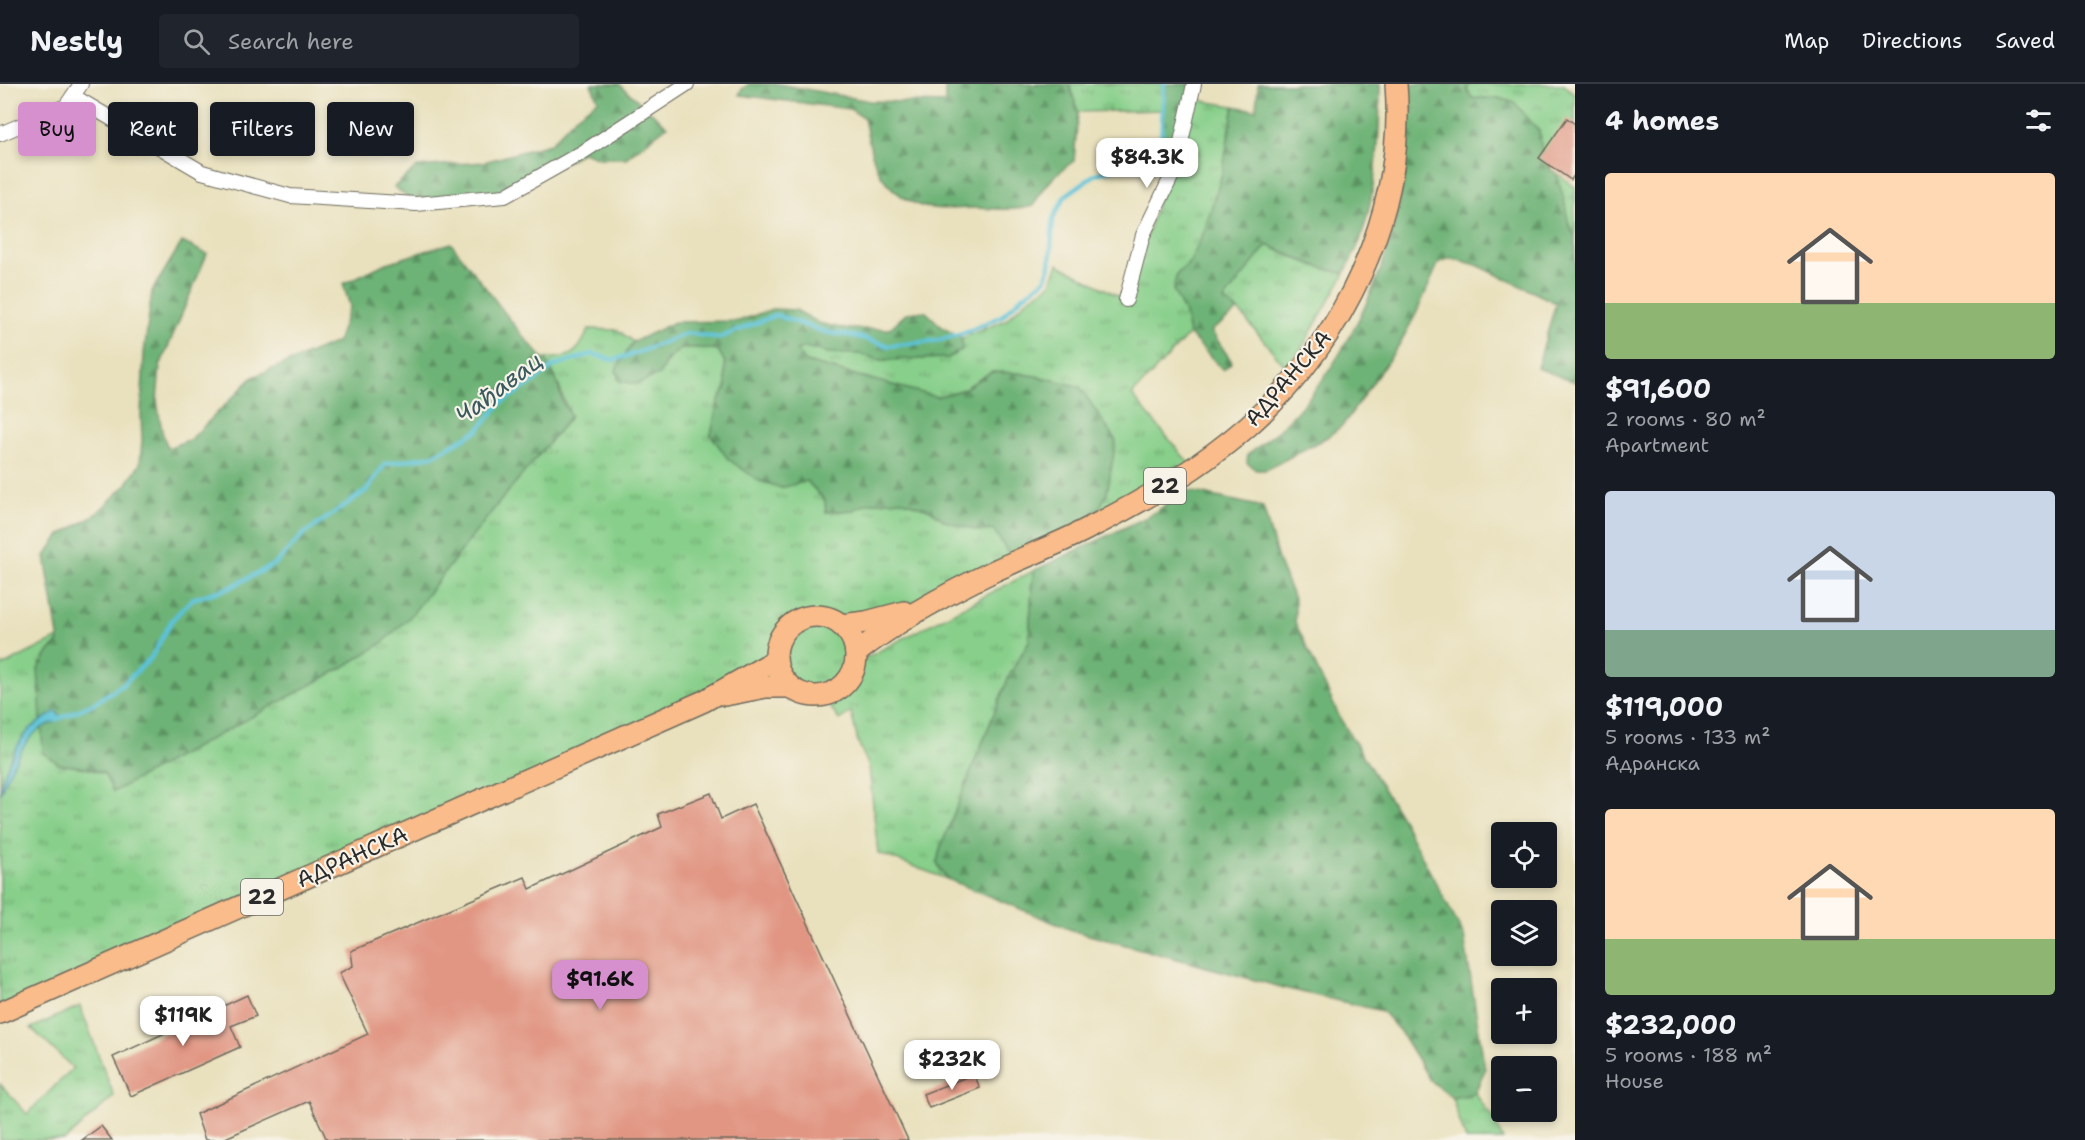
<!DOCTYPE html>
<meta charset="utf-8">
<style>
body{margin:0;font-family:"Shantell Sans",sans-serif;background:#20242c;color:#f1f3f6;height:100vh;display:flex;flex-direction:column;font-size:22px;white-space:nowrap}
*{box-sizing:border-box;margin:0}
p{font-size:20px;color:#9ea1a6}
.icon{flex:none;width:33px;height:33px;fill:none;stroke:currentColor;stroke-width:2;stroke-linecap:round;stroke-linejoin:round}
.map{position:relative;flex:1;overflow:hidden}
.side{display:flex;flex-direction:column;background:#171b24;width:510px}
.side>*{flex:none}
.banner{position:absolute;left:18px;top:18px;width:570px;height:54px;display:flex;gap:12px}
.controls{position:absolute;left:1491px;top:738px;display:grid;gap:12px}
.controls a{display:grid;place-items:center;width:66px;height:66px;border-radius:6px;background:#171b24;box-shadow:0 3px 9px #0003;font-size:30px}
.price{position:absolute;translate:-50% -51px;padding:0 14px;border-radius:12px;background:#fff;color:#222;font-size:20px;line-height:39px;filter:drop-shadow(0 2px 3px #0008)}
.price::after{content:'';position:absolute;left:50%;top:36px;width:18px;height:14px;margin-left:-9px;background:inherit;clip-path:polygon(0 0,100% 0,50% 100%)}
.price.on{background:#d690ce;color:#111}
ul{padding:0;list-style:none}
li{display:grid;align-content:center;gap:12px;height:318px;padding:0 30px}
li span{display:grid;place-items:center;height:186px;border-radius:6px;color:#555}
li>.icon{margin-inline-start:auto}
span .icon{width:108px;height:108px;fill:#fffc;stroke-width:1}
li b{font-size:26px}
h2{display:flex;justify-content:space-between;align-items:center;height:72px;padding:0 30px;font-size:26px}
.tag{padding:0 21px;border-radius:6px;background:#171b24;box-shadow:0 3px 9px #0003;font-size:21px;line-height:54px}
.tag.on{background:#d690ce;color:#111}
header{display:flex;align-items:center;gap:36px;box-sizing:border-box;height:84px;padding:0 30px;background:#171b24;border-bottom:2px solid #363941}
header strong{font-size:28px}
nav{display:flex;gap:33px;margin-inline-start:auto;font-size:21px}
.search{width:420px;height:54px;background:#20242c;display:flex;align-items:center;gap:15px;box-sizing:border-box;padding:0 21px;border-radius:6px;color:#9ea1a6;font-size:22px}
main{display:flex;flex:1;min-height:0}
.map>svg:first-child{display:block}
</style>
<header>
<strong>Nestly</strong>
<div class="search"><svg class="icon" aria-label="search" viewBox="0 0 24 24"><circle cx="10" cy="10" r="6"/><path d="M15 15l6 6"/></svg>Search here</div>
<nav><a>Map</a><a>Directions</a><a>Saved</a></nav>
</header>
<main>
<div class="map">
<svg width="1575" height="1056" viewBox="0 0 1575 1056">
<defs>
<pattern id="grass-tufts" width="24" height="20" patternUnits="userSpaceOnUse" patternTransform="scale(1.5)"><rect width="24" height="20" fill="#87cf8a"/><path d="M3 7l-1-3M5 7V3M7 7l1-3M15 17l-1-3M17 17v-4M19 17l1-3" fill="none" stroke="#6fa871"/></pattern>
<pattern id="forest-firs" width="22" height="20" patternUnits="userSpaceOnUse" patternTransform="scale(1.5)"><rect width="22" height="20" fill="#6db276"/><path d="M5 1l3.5 6h-7zM16 11l3.5 6h-7z" fill="#5a9161"/></pattern>
</defs>
<rect width="100%" height="100%" fill="#f7f3e8"/>
<filter id="ink" filterUnits="userSpaceOnUse"><feTurbulence type="fractalNoise" baseFrequency=".0167" numOctaves="2"/><feDisplacementMap in="SourceGraphic" scale="12" xChannelSelector="R" yChannelSelector="G"/><feConvolveMatrix kernelMatrix="1 2 1 2 8 2 1 2 1" color-interpolation-filters="sRGB"/></filter>
<filter id="wash" filterUnits="userSpaceOnUse"><feTurbulence type="fractalNoise" baseFrequency=".008" numOctaves="4" result="noise"/><feDisplacementMap in="SourceGraphic" scale="24" xChannelSelector="R" yChannelSelector="G"/><feGaussianBlur stdDeviation="1.35" result="paint"/><feColorMatrix in="noise" values="0 0 0 0 0 0 0 0 0 0 0 0 0 0 0 0 0 1.4 0 .05"/><feComposite in="paint" operator="in"/></filter>
<g filter="url(#wash)">
<rect width="100%" height="100%" fill="#e9e1be"/>
<g fill="url(#grass-tufts)" stroke="#597d5a" stroke-width="1.5">
<polygon points="1069,0 1164,0 1164,26 1078,28"/>
<polygon points="1470,0 1563,0 1575,10 1575,46 1550,85 1542,70 1539,47 1499,14 1471,14 1467,5"/>
<polygon points="1191,15 1234,22 1222,90 1204,148 1190,178 1177,190 1173,206 1185,229 1189,250 1132,311 1193,384 1117,429 1098,427 1107,409 1080,303 1050,295 1018,289 991,288 962,306 937,313 806,278 796,266 806,262 828,269 860,270 880,276 948,274 962,266 962,254 1006,236 1026,217 1050,201 1058,180 1126,216"/>
<path d="M1556 89 1575 103V152C1564 134 1562 110 1556 89Z"/>
<path d="M1267 161C1292 173 1316 185 1345 189L1300 267 1286 283 1239 227 1223 216Z"/>
<path d="M589 245 618 246 633 258 616 286 659 291C674 259 687 262 718 266L725 278 726 304 718 318 711 351 781 404 806 396 825 417 826 428 853 426 869 419 900 416 929 425 945 437 980 447 994 446 1014 478 855 563C829 502 750 543 786 600L733 609 0 926V583L58 554 59 558 49 567 59 680 86 684 105 690 497 421 571 332C561 314 559 292 544 276 551 272 557 275 563 273 578 270 583 257 589 245Z"/>
<path d="M1033 487 1029 557 1009 592 940 765 937 779 947 795 878 769 869 683 858 658 851 628 839 636 823 612C841 606 850 597 856 579Z"/>
<circle cx="816" cy="572" r="32"/>
<polygon points="80,922 114,1012 65,1056 0,1056 0,1000 27,1030 73,984 31,944"/>
<polygon points="1475,1009 1494,1036 1503,1056 1466,1056 1452,1014"/>
</g>
<g fill="url(#forest-firs)" stroke="#4c6e50" stroke-width="1.5">
<polygon points="591,0 619,0 667,42 626,74 599,74 583,68 505,112 416,120 394,103 417,83 484,78 550,60 575,33 598,16"/>
<path d="M749 0H778L870 17 945 19V0H1069L1078 28 1074 77C1054 91 1045 101 1033 122 1010 128 996 124 973 124 960 124 946 126 932 124 922 124 911 118 903 113 872 93 871 66 864 34L850 25 739 11 742 5Z"/>
<polygon points="1164,0 1194,0 1184,46 1161,61"/>
<path d="M1258 0H1380C1380 51 1377 102 1362 151 1358 164 1350 177 1345 189 1316 185 1293 172 1267 161L1224 216 1238 227 1211 247 1232 278 1223 286 1189 250 1185 229 1173 206 1177 190 1190 178 1204 148 1222 90 1234 22 1256 26Z"/>
<path d="M1408 0H1470L1467 5 1472 14H1499L1515 19 1539 47 1542 70 1550 85 1556 89 1564 115 1569 142 1575 152V298L1537 284 1556 219 1477 181 1451 174 1439 178 1416 230 1399 261 1343 341 1327 353 1266 386H1256L1247 379 1248 370C1330 315 1386 200 1402 105 1408 70 1407 35 1408 0Z"/>
<polygon points="182,158 207,170 160,282 157,317 162,348 168,364 191,355 253,293 337,258 350,222 343,200 384,180 451,159 522,251 547,279 556,294 563,319 571,332 497,421 410,533 381,560 344,583 113,708 104,689 86,684 59,680 43,669 38,585 49,567 59,558 45,472 60,451 95,431 126,401 140,380 142,356 141,330 144,269 152,207"/>
<path d="M772 225 796 226 819 239 846 245H889L907 229 925 227 943 244 962 254V265L948 274 880 276 860 270 828 269 806 263 796 266 806 278 937 313 962 306 991 288 1018 289 1050 295 1080 303 1116 357 1107 409 1098 427 1117 429 1014 478 994 446 980 447 945 437 929 425 900 416 869 419 853 426 826 428 825 416 807 397 781 404 758 396 728 375 711 351 718 318 726 304 725 278 718 266C688 262 674 259 659 291L637 300 619 297 616 286 633 258 675 238 739 237Z"/>
<polygon points="1189,407 1263,423 1279,479 1295,517 1295,538 1341,636 1402,735 1464,852 1485,986 1475,1009 1452,1014 1430,996 1401,949 1382,927 1288,905 1074,847 947,795 937,779 940,765 1009,592 1029,557 1033,487 1147,433"/>
</g>
<path fill="#5bc3d8" stroke="#437782" stroke-width="1.5" d="M56 627 62 635C55 638 46 641 40 645 22 657 8 690 0 710 0 693 17 659 29 646 36 639 47 633 56 627Z"/>
<g fill="none" stroke-linecap="round" stroke-linejoin="round">
<polyline stroke="#5bc3d8" stroke-width="4.5" points="56,636 93,620 122,601 151,574 172,536 192,515 229,504 275,480 304,450 367,406 385,380 432,372 477,347 502,318 535,297 554,282 592,270 613,276 634,270 688,249 719,254 776,231 825,248 859,253 889,262 940,256 969,247 1002,232 1022,213 1045,196 1050,182 1053,135 1065,112 1096,90 1145,76 1161,61 1164,0"/>
</g>
<g id="blocks">
<g fill="#e19683">
<polygon points="1567,34 1575,40 1575,90 1571,96 1539,74"/>
<polygon points="711,709 721,735 753,720 908,1056 327,1056 309,1017 221,1056 205,1056 196,1030 368,950 339,889 353,882 351,867 525,793 530,805 662,743 658,730"/>
<polygon points="247,911 256,932 231,942 240,963 131,1012 113,973"/>
<polygon points="974,990 980,1004 929,1024 923,1010"/>
<polygon points="101,1042 112,1056 82,1056"/>
</g>
</g>
</g>
<g filter="url(#ink)">
<use href="#blocks" fill-opacity="0" stroke="#6e6b5e" stroke-width="1.5"/>
<g fill="none" stroke-linecap="round" stroke-linejoin="round">
<g stroke="#6e6b5e" stroke-width="16">
<g id="street">
<polyline points="73,12 202,88 290,112 416,120 505,112 583,68 687,0"/>
<polyline points="0,50 66,22 81,0"/>
<polyline points="1126,216 1143,151 1175,85 1194,0"/>
</g>
</g>
<g stroke="#6e6b5e" stroke-width="24">
<g id="primary">
<circle cx="816" cy="572" r="40"/>
<polyline points="841,541 866,538 904,528"/>
<path d="M856 569C898 536 948 509 996 486 1027 472 1058 460 1087 445 1144 417 1200 384 1248 342 1344 257 1406 130 1396 0"/>
<polyline points="725,611 766,603 790,603"/>
<polyline points="0,929 704,617 776,576"/>
</g>
</g>
<use href="#street" stroke="#fff" stroke-width="14"/>
<use href="#primary" stroke="#f9bc8a" stroke-width="21"/>
</g>
</g>
<g text-anchor="middle" dominant-baseline="central" stroke-width="4.5" stroke-linejoin="round" paint-order="stroke">
<g fill="#f7f3e8" stroke="#686764" stroke-width="1.5">
<rect x="1144" y="384" width="42" height="36" rx="4.5"/>
<rect x="241" y="795" width="42" height="36" rx="4.5"/>
</g>
<g font-size="21" font-weight="bold" fill="#2b2b2b">
<text x="1165" y="402">22</text>
<text x="262" y="813">22</text>
</g>
<g font-size="22" fill="#2b2b2b" stroke="#f7f3e8">
<text transform="translate(1288 294) rotate(-49)">АДРАНСКА</text>
<text transform="translate(352 773) rotate(-24)">АДРАНСКА</text>
</g>
<g font-size="24" font-style="italic" fill="#39595f" stroke="#f7f3e8">
<text transform="translate(499 304) rotate(-37)">Чађавац</text>
</g>
</g>
</svg>
<div class="controls">
<a><svg class="icon" aria-label="locate" viewBox="0 0 24 24"><circle cx="12" cy="12" r="6"/><path d="M12 2v4M12 18v4M2 12h4M18 12h4"/></svg></a>
<a><svg class="icon" aria-label="layers" viewBox="0 0 24 24"><path d="M12 4l9 5-9 5-9-5zM3 14l9 5 9-5"/></svg></a>
<a>+</a>
<a>−</a>
</div>
<b class="price" style="left:1147px;top:105px">$84.3K</b>
<b class="price on" style="left:600px;top:927px">$91.6K</b>
<b class="price" style="left:183px;top:963px">$119K</b>
<b class="price" style="left:952px;top:1007px">$232K</b>
<div class="banner">
<a class="tag on">Buy</a>
<a class="tag">Rent</a>
<a class="tag">Filters</a>
<a class="tag">New</a>
</div>
</div>
<section class="side">
<h2>4 homes<svg class="icon" aria-label="filters" viewBox="0 0 24 24"><path d="M4 7h16M4 17h16"/><circle cx="9" cy="7" r="2"/><circle cx="15" cy="17" r="2"/></svg></h2>
<ul>
<li><span style="background:linear-gradient(#ffd9b3 70%,#8fb573 0)"><svg class="icon" aria-label="home" viewBox="0 0 24 24"><path d="M3 11l9-7 9 7M6 9v11h12V9"/></svg></span><div><b>$91,600</b><p>2 rooms · 80 m²</p><p>Apartment</p></div></li>
<li><span style="background:linear-gradient(#c9d6e8 75%,#7fa58c 0)"><svg class="icon" aria-label="home" viewBox="0 0 24 24"><path d="M3 11l9-7 9 7M6 9v11h12V9"/></svg></span><div><b>$119,000</b><p>5 rooms · 133 m²</p><p>Адранска</p></div></li>
<li><span style="background:linear-gradient(#ffd9b3 70%,#8fb573 0)"><svg class="icon" aria-label="home" viewBox="0 0 24 24"><path d="M3 11l9-7 9 7M6 9v11h12V9"/></svg></span><div><b>$232,000</b><p>5 rooms · 188 m²</p><p>House</p></div></li>
</ul>
</section>
</main>
